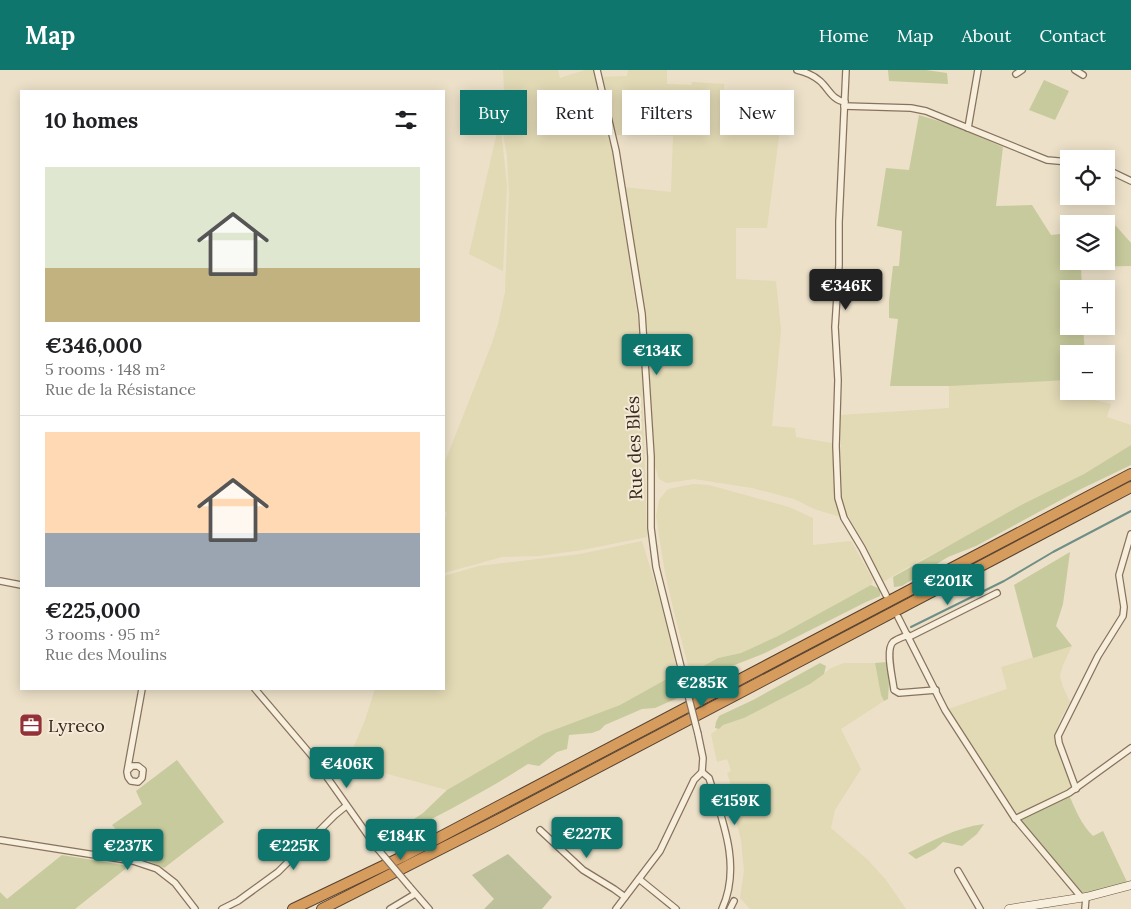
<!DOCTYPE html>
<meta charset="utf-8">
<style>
body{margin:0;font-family:Lora,serif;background:#f2f2f2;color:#202124;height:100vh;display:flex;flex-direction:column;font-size:19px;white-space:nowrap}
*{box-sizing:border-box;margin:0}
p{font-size:16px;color:#757577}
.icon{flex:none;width:28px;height:28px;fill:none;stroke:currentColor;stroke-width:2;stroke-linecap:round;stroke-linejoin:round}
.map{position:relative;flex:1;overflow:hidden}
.drawer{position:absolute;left:20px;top:20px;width:425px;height:600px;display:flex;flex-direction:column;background:#fff;border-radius:0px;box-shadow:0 2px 12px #0003}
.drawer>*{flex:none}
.top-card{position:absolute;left:460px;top:20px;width:475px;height:45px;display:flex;gap:10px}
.tools{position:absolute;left:1060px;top:80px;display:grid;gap:10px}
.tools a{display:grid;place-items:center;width:55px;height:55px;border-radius:0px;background:#fff;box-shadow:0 2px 12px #0003;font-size:25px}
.price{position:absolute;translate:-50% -42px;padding:0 11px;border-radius:5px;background:#0f766e;color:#fff;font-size:16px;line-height:32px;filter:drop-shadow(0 1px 2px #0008)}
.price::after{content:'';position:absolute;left:50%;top:30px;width:15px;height:11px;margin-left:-8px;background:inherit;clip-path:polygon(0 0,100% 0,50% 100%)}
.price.active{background:#222;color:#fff}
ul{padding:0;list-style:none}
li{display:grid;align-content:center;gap:10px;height:265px;padding:0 25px}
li+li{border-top:1px solid #e0e0e0}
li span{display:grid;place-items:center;height:155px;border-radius:0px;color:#555}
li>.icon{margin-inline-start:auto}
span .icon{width:90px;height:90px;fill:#fffc;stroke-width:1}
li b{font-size:21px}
h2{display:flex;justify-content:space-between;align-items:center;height:60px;padding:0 25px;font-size:21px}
.pill{padding:0 18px;border-radius:0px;background:#fff;box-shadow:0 2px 12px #0003;font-size:18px;line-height:45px}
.pill.active{background:#0f766e;color:#fff}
header{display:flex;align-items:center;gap:30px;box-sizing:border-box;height:70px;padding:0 25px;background:#0f766e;color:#fff}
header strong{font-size:24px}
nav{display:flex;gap:28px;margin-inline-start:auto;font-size:18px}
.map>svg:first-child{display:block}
</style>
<header>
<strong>Map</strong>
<nav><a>Home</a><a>Map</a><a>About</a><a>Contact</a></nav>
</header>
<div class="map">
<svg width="1131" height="839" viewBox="0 0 1131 839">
<rect width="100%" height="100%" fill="#ece0c8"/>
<g fill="#e2d9b5">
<polygon points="503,0 558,0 560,8 585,0 597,0 599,7 627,6 628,0 667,0 667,14 691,15 692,12 724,14 725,46 780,59 767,158 736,158 736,209 776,211 781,260 772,356 795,358 796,367 832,373 838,422 844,448 814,439 794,429 752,418 694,409 667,413 659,409 655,396 644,242 624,117 671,122 673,66 612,65 602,25 612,79 641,269 647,467 582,480 539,486 502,487 444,503 444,453 447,442 444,441 444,394 492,273 498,254 505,222 509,124 507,86 500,48 504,19"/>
<polygon points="500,49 507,116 503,201 469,184"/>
<polygon points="1069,310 1069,321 1086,321 1086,328 1111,334 1107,347 1131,355 1131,375 1084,404 1023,434 969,465 908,497 883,512 868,480 844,439 842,427 840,345 949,338 949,314"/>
<polygon points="693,414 709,415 789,437 813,448 813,475 851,471 873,510 871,515 778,566 741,583 718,588 696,600 688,595 675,546 665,503 656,446 659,430 668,419"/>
<polygon points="642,471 660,530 678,603 620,635 543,664 447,720 347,693 365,650 375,619 444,619 444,506 479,496 580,484"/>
<polygon points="1072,576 1063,595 1060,606 1063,617 1070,632 1060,650 1055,665 1057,680 1073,717 1020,743 1016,742 948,639 1007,619 1001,597"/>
<polygon points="844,593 875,593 881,625 884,631 841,659 861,699 835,740 831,758 868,790 886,810 906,839 750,839 740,828 744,801 741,770 731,731 730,712 727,703 731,701 727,689 717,692 711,664 723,655 744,648 810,614 831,598"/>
</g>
<g fill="#c7ca9c">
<polygon points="888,0 926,0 947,3 948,14 889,11"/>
<polygon points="1044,10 1069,21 1055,50 1029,40"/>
<polygon points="919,45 952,55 1003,77 996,136 1032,135 1051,165 1069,163 1069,191 1106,191 1106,157 1116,156 1131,173 1131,196 1081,197 1082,219 1069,219 1069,256 1083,256 1085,284 1069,284 1069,310 949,316 890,316 898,249 889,248 889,231 893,196 899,196 902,161 877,156 886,98 909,100"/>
<polygon points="1131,375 1131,395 1081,419 976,476 948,487 902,516 894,517 893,507 1023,434 1084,404"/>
<polygon points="1070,482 1063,534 1056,556 1072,576 1033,588 1014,515"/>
<polygon points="871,515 880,519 880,526 866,532 765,583 714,603 701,619 694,615 693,607 696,600 718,588 741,583 778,566"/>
<polygon points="887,592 889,614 888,629 884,631 881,625 875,593"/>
<polygon points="820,593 826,596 824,604 810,614 744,648 723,655 719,659 715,658 716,652 719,646 753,630"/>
<path d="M674 605 681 615 682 626 655 638 642 639 605 655 600 660 592 663 569 665 567 679 557 682 539 696 528 694C484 722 438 746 391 770L387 767 423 743 447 720 543 664 620 635Z"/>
<polygon points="177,690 224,752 164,798 146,790 97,781 121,765 112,755 142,734 136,721"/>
<path d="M1069 725C1076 741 1081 754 1093 766L1103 761 1128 814 1089 823H1083L1022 752V750L1026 746Z"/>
<path d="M984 754 977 764 962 776 943 772 935 779 916 789 908 783C934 770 955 758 984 754Z"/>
<polygon points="62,785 129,796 75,839 0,839 0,822 7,829"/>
</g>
<polygon fill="#bdc09a" points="508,784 552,827 542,839 484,839 494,829 472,805"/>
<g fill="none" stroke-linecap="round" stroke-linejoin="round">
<polyline stroke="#6f8f86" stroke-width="2" points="911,557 1004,511 1053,482 1131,441"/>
<g stroke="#87725e" stroke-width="8">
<g id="street">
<polyline points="597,0 616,81 642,244 651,387 651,458 656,497 686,617"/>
<path d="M797 0C806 2 813 5 820 11 829 19 832 30 845 32"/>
<polyline points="846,0 839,152 839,195 835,257 838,310 836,376 838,428 844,448 862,478 886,525"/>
<polyline points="1075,0 1083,5"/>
<polyline points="1016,4 1022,0"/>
<polyline points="844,36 911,38 926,41 1047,90 1069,92"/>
<polyline points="968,58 978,0"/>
<polyline points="1106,99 1131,111"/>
<polyline points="0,511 21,515"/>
<polyline points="898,547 945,640 1014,747 1082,828"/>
<path d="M908 565C903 567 897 569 893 572 885 580 893 609 894 620L899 623 936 620"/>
<polyline points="909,567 997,523"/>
<polyline points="255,619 312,686 377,778"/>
<path d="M698 664 703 688 702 702 709 708C722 749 742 796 722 839"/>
<polyline points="128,700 132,696 138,696 143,700 142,708 138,712 131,711 128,707 127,702 142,619"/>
<polyline points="1076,719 1059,673 1058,666 1098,586 1123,546 1124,537 1119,505 1131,464"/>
<polyline points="1015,749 1069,723 1131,678"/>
<polyline points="540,760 583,800 614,819 625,827"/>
<polyline points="0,770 133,791 157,799 175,813 195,839"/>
<polyline points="958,801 980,839"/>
<polyline points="639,809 676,839"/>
<polyline points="409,816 429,839"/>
<polyline points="222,839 238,831 278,802 335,745 346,736"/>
<polyline points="390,839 415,824"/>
<polyline points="616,839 660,781 694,710 702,702"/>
<polyline points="730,839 734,831"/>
<polyline points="1085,839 1086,827"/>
</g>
</g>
<g stroke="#695341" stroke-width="9">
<polyline id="secondary" points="1009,839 1086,827 1131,815"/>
</g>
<g stroke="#564131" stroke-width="12">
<g id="highway">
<polyline points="293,839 402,787 1131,404"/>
<polyline points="322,839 492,753 1131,417"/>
</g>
</g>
<use href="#street" stroke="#f7eedb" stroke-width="5.5"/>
<use href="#secondary" stroke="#f7eedb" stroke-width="8"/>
<use href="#highway" stroke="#d69c5e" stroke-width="10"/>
<g stroke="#87725e" stroke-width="8" stroke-linecap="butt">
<g id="street-bridge">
<polyline points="686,617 698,664"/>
<polyline points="377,778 409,816"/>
</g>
</g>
<use href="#street-bridge" stroke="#f7eedb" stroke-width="5.5"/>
</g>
<defs>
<g id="office-square" transform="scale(1.25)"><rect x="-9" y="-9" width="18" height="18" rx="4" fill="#933136" stroke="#f4ead7"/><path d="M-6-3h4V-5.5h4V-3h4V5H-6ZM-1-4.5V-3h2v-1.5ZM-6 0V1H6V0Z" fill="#fff"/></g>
</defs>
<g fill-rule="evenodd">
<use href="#office-square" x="31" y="655"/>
</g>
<g text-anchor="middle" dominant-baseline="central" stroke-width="4" stroke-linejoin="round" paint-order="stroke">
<g font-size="18" fill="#392b20" stroke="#f4ead7">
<text transform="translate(634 378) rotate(-92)">Rue des Blés</text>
</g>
<g font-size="18" fill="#392b20" stroke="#f4ead7" text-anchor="start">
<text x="48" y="655">Lyreco</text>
</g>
</g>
</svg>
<div class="tools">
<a><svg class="icon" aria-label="locate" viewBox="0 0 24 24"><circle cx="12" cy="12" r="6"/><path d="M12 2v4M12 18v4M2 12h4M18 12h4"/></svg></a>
<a><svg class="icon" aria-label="layers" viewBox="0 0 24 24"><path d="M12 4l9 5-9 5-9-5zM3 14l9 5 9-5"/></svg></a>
<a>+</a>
<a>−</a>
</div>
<b class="price active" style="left:846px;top:241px">€346K</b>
<b class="price" style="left:657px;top:306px">€134K</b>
<b class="price" style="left:948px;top:536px">€201K</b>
<b class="price" style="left:702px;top:638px">€285K</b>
<b class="price" style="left:347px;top:719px">€406K</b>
<b class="price" style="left:735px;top:756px">€159K</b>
<b class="price" style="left:587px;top:789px">€227K</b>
<b class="price" style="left:401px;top:791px">€184K</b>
<b class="price" style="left:128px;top:801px">€237K</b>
<b class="price" style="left:294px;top:801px">€225K</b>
<div class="top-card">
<a class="pill active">Buy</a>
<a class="pill">Rent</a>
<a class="pill">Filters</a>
<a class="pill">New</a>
</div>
<section class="drawer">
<h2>10 homes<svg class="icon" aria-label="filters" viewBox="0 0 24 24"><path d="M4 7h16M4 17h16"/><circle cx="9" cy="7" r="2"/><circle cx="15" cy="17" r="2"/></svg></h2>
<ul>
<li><span style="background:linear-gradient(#dfe7d0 65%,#c2b280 0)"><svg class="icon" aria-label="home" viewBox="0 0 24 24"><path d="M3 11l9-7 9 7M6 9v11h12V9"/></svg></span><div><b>€346,000</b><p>5 rooms · 148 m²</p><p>Rue de la Résistance</p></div></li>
<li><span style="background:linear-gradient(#ffd9b3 65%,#9aa5b1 0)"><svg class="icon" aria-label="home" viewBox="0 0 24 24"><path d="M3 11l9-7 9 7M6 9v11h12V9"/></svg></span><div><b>€225,000</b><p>3 rooms · 95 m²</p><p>Rue des Moulins</p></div></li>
</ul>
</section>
</div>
